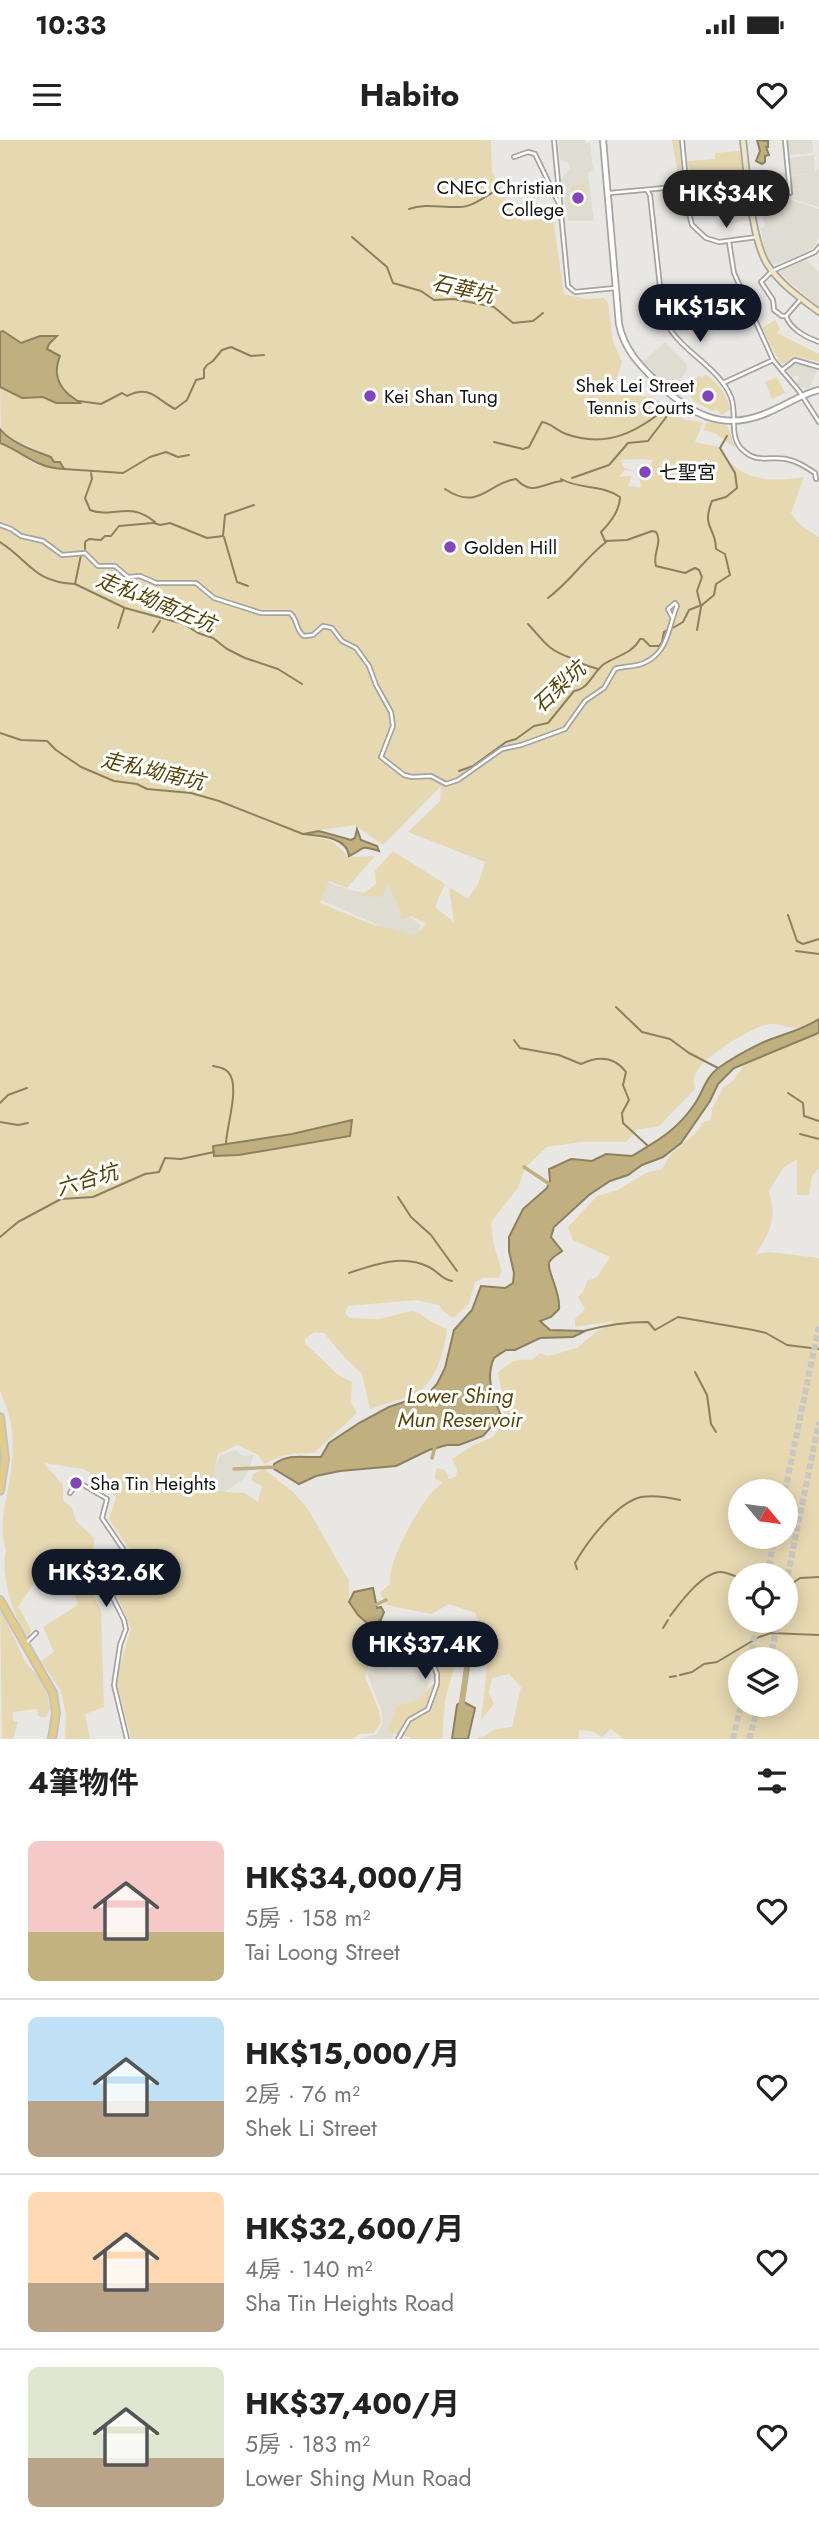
<!DOCTYPE html>
<html lang="zh-TW">
<meta charset="utf-8">
<style>
body{margin:0;font-family:Jost,"Noto Sans TC",sans-serif;background:#f6f6f6;color:#222;height:100vh;display:flex;flex-direction:column;font-size:26px;white-space:nowrap}
*{box-sizing:border-box;margin:0}
p{font-size:23px;color:#767676}
.icon{flex:none;width:38px;height:38px;fill:none;stroke:currentColor;stroke-width:2;stroke-linecap:round;stroke-linejoin:round}
.map{position:relative;height:1599px;overflow:hidden}
.side{display:flex;flex-direction:column;background:#fff;flex:1}
.side>*{flex:none}
.needle{width:46px;rotate:119deg}
.buttons{position:absolute;left:728px;top:1339px;display:grid;gap:14px}
.buttons a{display:grid;place-items:center;width:70px;height:70px;border-radius:50%;background:#fff;box-shadow:0 4px 18px #0003;font-size:35px}
.price{position:absolute;translate:-50% -60px;padding:0 16px;border-radius:24px;background:#111827;color:#fff;font-size:23px;line-height:46px;filter:drop-shadow(0 2px 4px #0008)}
.price::after{content:'';position:absolute;left:50%;top:42px;width:21px;height:16px;margin-left:-10px;background:inherit;clip-path:polygon(0 0,100% 0,50% 100%)}
.price.on{background:#222;color:#fff}
ul{padding:0;list-style:none}
li{display:flex;align-items:center;gap:21px;height:175px;padding:0 28px}
li+li{border-top:2px solid #e0e0e0}
li span{display:grid;place-items:center;flex:none;width:196px;height:140px;border-radius:10px;color:#555}
li>.icon{margin-inline-start:auto}
span .icon{width:84px;height:84px;fill:#fffc;stroke-width:1}
li b{font-size:30px}
h2{display:flex;justify-content:space-between;align-items:center;height:84px;padding:0 28px;font-size:30px}
.status{display:flex;justify-content:space-between;align-items:center;height:49px;padding:0 35px;background:#fff;direction:ltr}
.status svg{height:19px;fill:currentColor}
header{display:flex;justify-content:space-between;align-items:center;height:91px;padding:0 28px;background:#fff;font-size:32px;font-weight:700}
.map>svg:first-child{display:block}
</style>
<div class="status"><b>10:33</b><svg viewBox="0 0 49 12"><path d="M0 12V9h3v3zM5 12V6h3v6zM10 12V3h3v9zM15 12V0h3v12zM26 1h20v11H26zM47 4h2v5h-2z"/></svg></div>
<header><svg class="icon" aria-label="menu" viewBox="0 0 24 24"><path d="M4 6h16M4 12h16M4 18h16"/></svg>Habito<svg class="icon" aria-label="heart" viewBox="0 0 24 24"><path d="M12 20l-8-8c-3-5 5-10 8-4 3-6 11-1 8 4z"/></svg></header>
<div class="map">
<svg width="819" height="1599" viewBox="0 0 819 1599">
<rect width="100%" height="100%" fill="#e9e7e4"/>
<g fill="#dfdcd1">
<polygon points="559,0 585,0 585,4 590,3 593,30 588,33 594,81 568,81 561,40 570,28 568,23 560,19"/>
<polygon points="788,0 812,0 813,13 789,15"/>
<polygon points="814,15 815,32 819,28 819,67 796,60 795,49 792,46 791,36 815,33 791,35 789,18"/>
<polygon points="785,32 785,56 772,58 768,34"/>
<polygon points="744,43 750,80 722,85 719,45"/>
<polygon points="785,58 819,69 819,95 816,105 808,111 777,124 772,123 766,113 760,87 763,88 765,83 763,80 769,60"/>
<polygon points="806,120 819,132 819,167 781,134 782,130"/>
<polygon points="665,202 687,224 687,230 674,249 671,244 662,242 652,232 651,227 648,228 643,222"/>
<polygon points="797,223 817,230 809,248 800,247 797,243 799,238 797,235 793,237 788,232 788,229"/>
<polygon points="387,739 403,772 421,785 415,801 319,759 326,742 350,750 368,753"/>
<polygon points="236,1310 243,1316 254,1315 244,1339 218,1356 211,1345 215,1327 220,1315"/>
<polygon points="396,1523 405,1525 417,1523 427,1530 430,1538 424,1556 397,1582 394,1594 391,1599 358,1599 376,1594 383,1583 382,1571 367,1534 370,1528 378,1526 391,1529"/>
</g>
<g fill="#e6d8b1" fill-rule="evenodd">
<path d="M0 0H491L492 32 514 76 524 81 553 78 564 154 586 159 604 158 608 163 613 201 622 222 611 254 653 257 683 279 703 283 695 302 719 307C723 313 727 321 733 325 751 342 781 341 804 337L791 373 799 384 819 397V879C790 898 783 878 762 886 745 892 698 919 694 938 693 941 695 945 695 949L658 987 638 989 626 1002H581L547 1007 525 1028 518 1048 491 1082 493 1102 502 1132 498 1138H483L475 1142 469 1164 453 1178 443 1171 439 1165 416 1160 348 1166 345 1173 350 1178 379 1179 412 1171 419 1173 431 1182 447 1189C444 1212 436 1245 412 1255 399 1261 384 1263 370 1269L362 1234 346 1219 324 1193 314 1192 305 1199V1203L337 1234 352 1242 351 1262 357 1273 314 1313C295 1313 281 1314 265 1324L257 1314 237 1305 218 1314 209 1351 245 1353 258 1362 262 1346 251 1340 253 1334 264 1329 293 1352 308 1369 349 1441V1465L374 1491C380 1506 371 1524 365 1537L379 1571 381 1582 374 1593 360 1594 353 1599H131L116 1539 131 1489 117 1454 122 1441 120 1421 130 1410 109 1379 116 1358 107 1342 83 1329 44 1323 63 1345V1360L72 1368 76 1381 94 1398 92 1452 101 1471 104 1567 85 1574 90 1599H65L66 1575 61 1551 41 1521 54 1512 43 1487 78 1465 67 1427 52 1418 17 1468 20 1469 31 1490 29 1497 24 1495C13 1471 0 1436 6 1410 0 1391 3 1373 7 1353 11 1335 14 1312 12 1293 11 1278 6 1265 0 1251V303C12 308 20 315 30 321 39 327 53 329 63 329L64 327C52 321 42 313 31 307 20 301 10 301 1 291L0 247C23 260 20 254 42 257 57 259 64 267 80 262 62 248 50 240 60 216L47 209 49 204 56 198H35L21 203 3 191 0 192ZM639 319 653 320 650 327 639 335 641 347 628 346 632 336 619 337 625 330 636 331 624 328 621 320ZM441 646 440 661 408 692 485 722 478 744 468 759 449 747 454 782 435 767 445 744 393 711 375 731 376 744 360 756 382 757 388 743 402 774 398 780 411 776 426 784 415 796 366 782 320 763 329 741 347 748 375 716 349 717 332 701 299 693 355 685 383 705Z"/>
<polygon points="672,0 679,0 682,39 679,40"/>
<polygon points="740,11 743,38 690,44 688,21 715,19 715,13"/>
<polygon points="585,45 587,63 573,65 571,47"/>
<polygon points="708,59 709,73 693,74 691,60"/>
<polygon points="775,180 780,189 777,193 819,214 819,222 795,216 785,223 780,223 762,188"/>
<path d="M706 234C718 244 727 254 730 269L722 275 717 270 712 271 694 261 684 248 700 235 702 238Z"/>
<polygon points="777,237 785,253 772,259 765,242"/>
<polygon points="707,282 727,285 735,308 715,293 703,290"/>
<path d="M819 892V1028L812 1036 809 1055H797V1019L783 1028 769 1051C777 1080 771 1089 756 1114L770 1112 819 1118V1599H624L611 1589 602 1597 591 1591 579 1590 578 1599H478L479 1596 483 1597 495 1589 512 1587 521 1547 509 1534 492 1538 489 1553 494 1564 481 1580C485 1545 493 1506 475 1473L449 1464 431 1474 387 1465 380 1453 390 1444C390 1438 390 1432 392 1427 397 1407 425 1352 443 1343L434 1338 437 1328 445 1330 449 1339 456 1337 457 1328 452 1319 472 1306 493 1297 505 1281 503 1256 498 1233C509 1222 517 1218 532 1220L540 1213 548 1216 577 1208 597 1191 615 1181 575 1187V1179L585 1169 578 1157 583 1152 587 1141 597 1137 610 1117 573 1100 568 1087 597 1056 618 1050 646 1033 662 1029 671 1014 698 991 702 983 711 980 712 969 723 948 734 940 745 923ZM740 1351H786V1396H740ZM740 1435H786V1480H740ZM740 1519H786V1564H740Z"/>
<polygon points="0,1468 26,1523 38,1536 47,1554 50,1569 46,1578 38,1576 37,1569 13,1572 13,1580 18,1582 13,1599 2,1598"/>
<polygon points="435,1505 457,1505 455,1525 445,1560 442,1599 409,1599 410,1597 388,1592 397,1566 419,1559 434,1543 428,1516"/>
</g>
<g fill="#c0af7f" stroke="#8c805e" stroke-width="2">
<polygon points="757,0 768,1 768,7 766,7 769,15 765,16 765,22 762,24 756,21 760,11"/>
<path d="M3 191 21 203 40 196H57L49 204 47 209 60 216C55 229 55 241 67 253 71 257 76 259 80 263H56L43 257 22 258 0 247V192Z"/>
<path d="M0 289C11 303 35 311 51 317L54 322H60L64 329C35 328 25 313 0 303Z"/>
<path d="M357 689 361 700 377 706 379 711C357 705 367 708 349 716 347 696 318 696 303 694L319 691 351 700 355 698Z"/>
<path d="M819 879V892L816 894 734 928 718 944 710 961 681 1003 663 1017 642 1025 628 1035 610 1041 589 1055 554 1087 551 1097 562 1111C559 1114 551 1117 549 1123 547 1131 561 1153 559 1169L551 1177 540 1181 550 1190 585 1191 573 1197 540 1198 515 1210H506L494 1218C485 1238 493 1256 501 1276L483 1296 459 1305H447L429 1310 396 1326 340 1331 316 1336 299 1344 274 1329V1324C290 1313 303 1318 321 1317L329 1303 359 1283 389 1267 428 1254 437 1244 445 1228 454 1190 472 1170 481 1146 505 1148 513 1143 514 1133 509 1111V1097L523 1069 547 1048 550 1041 549 1029 571 1019 592 1021 606 1014 632 1016C658 1000 676 991 694 965 702 954 706 937 717 929 731 919 749 909 764 902 783 894 802 890 819 879Z"/>
<polygon points="352,980 350,996 239,1015 214,1016 213,1006 292,994"/>
<polygon points="373,1448 377,1468 381,1467 384,1472 376,1491 358,1475 349,1462 354,1452"/>
<polygon points="462,1561 475,1568 468,1599 452,1599 457,1565"/>
</g>
<g fill="none" stroke-linecap="round" stroke-linejoin="round">
<g stroke="#8c805e" stroke-width="2">
<path d="M409 69C425 63 443 68 459 67 474 67 486 55 499 49"/>
<polyline points="352,97 387,127 393,143 421,151 434,160 454,159 494,167 513,183 533,181 543,173"/>
<path d="M79 261 101 264 122 253 127 256C150 245 155 258 175 269L187 260 196 240 204 238V229L207 225 213 221 222 210 231 207 251 216 264 215"/>
<path d="M494 302 523 309 529 307 542 282C551 283 557 291 566 294 608 309 639 291 670 265"/>
<polyline points="64,329 123,333 150,317 166,312 178,317 189,315"/>
<path d="M91 333 92 339 85 358 90 370C113 379 129 360 155 382"/>
<polyline points="572,338 609,325 628,303 648,301 670,272 670,263"/>
<path d="M561 339C580 350 601 344 620 357 620 370 610 383 601 392L605 401 627 400 652 391 656 392C663 402 652 414 656 426L685 433 695 428 699 430 702 437 697 451 701 467 697 490"/>
<path d="M445 349C479 372 489 342 516 339 533 357 542 343 562 341"/>
<polyline points="154,383 160,385 170,383 207,398 223,396 225,375 254,365"/>
<polyline points="224,397 237,442 248,446"/>
<path d="M0 402C30 421 33 442 75 444L81 415"/>
<polyline points="85,409 85,402 89,399 101,400 105,396 111,396 119,386 153,383"/>
<polyline points="75,444 125,468 184,484 198,493 213,498 227,509 245,518 278,529 302,544"/>
<path d="M548 458C572 440 583 420 606 402"/>
<path d="M702 465 714 455 716 444 730 435 725 414 716 409C716 387 701 388 712 361L726 357 737 348 735 333 720 308 727 296"/>
<path d="M528 484C545 502 546 509 571 518L573 521 598 529"/>
<polyline points="118,488 124,469"/>
<polyline points="671,489 683,482 689,470 699,466"/>
<polyline points="153,492 160,481"/>
<polyline points="0,593 21,600 47,601 56,610 81,627 114,641 137,644 147,649 191,653 219,661 303,694"/>
<path d="M459 631 473 626 506 602 516 599 534 586 548 583 574 551C590 548 592 533 604 524 616 516 632 514 640 499H643L650 506H659L662 502 664 492 668 490"/>
<polyline points="788,775 797,801 803,804 819,799"/>
<polyline points="796,811 819,814"/>
<polyline points="616,867 642,892 670,899 689,913 718,928"/>
<path d="M514 900 520 908 559 915 581 924C598 916 614 916 626 932L623 945 629 960 622 973 623 983 648 1006"/>
<path d="M213 926C218 927 225 928 228 932 241 945 226 987 226 1004"/>
<polyline points="788,953 803,963 804,976 819,981"/>
<polyline points="0,963 8,955 27,948"/>
<polyline points="0,982 18,985 28,983"/>
<polyline points="800,994 819,999"/>
<polyline points="398,1057 411,1077 431,1095 457,1131"/>
<polyline points="0,1097 18,1082 61,1059 93,1057 145,1034 159,1032 165,1018 181,1019 214,1012"/>
<path d="M349 1133C375 1124 403 1114 429 1127 439 1132 441 1139 452 1141"/>
<path d="M584 1191C606 1185 625 1182 648 1182L655 1190 678 1177 753 1190 766 1193 787 1205 819 1209"/>
<polyline points="695,1232 707,1255 711,1284 716,1292"/>
<path d="M577 1429 575 1423C587 1402 616 1363 641 1357 654 1355 668 1357 680 1360"/>
<polyline points="786,1444 790,1445 800,1438 819,1437"/>
<path d="M670 1476C680 1463 701 1434 719 1432 725 1431 734 1436 740 1438"/>
<path d="M379 1480C402 1497 441 1470 460 1495 466 1503 464 1513 468 1521"/>
<polyline points="663,1488 668,1480"/>
<polyline points="468,1520 469,1508"/>
<polyline points="469,1521 475,1514 470,1495 471,1491"/>
<polyline points="680,1535 692,1532 704,1524 717,1522 759,1497 771,1493 819,1495"/>
<polyline points="670,1537 676,1536"/>
</g>
<g stroke="#c0af7f" stroke-width="3.5">
<polyline points="524,1027 551,1045"/>
<polyline points="432,1318 435,1307"/>
<polyline points="234,1329 277,1327"/>
<polyline points="371,1467 386,1460"/>
</g>
<polyline stroke="#c0af7f" stroke-width="6" points="461,1568 468,1521"/>
<g stroke="#c9c7c4" stroke-width="6" stroke-dasharray="6 3" stroke-linecap="butt">
<polyline points="785,1351 819,1186"/>
<polyline points="767,1435 775,1396"/>
<polyline points="786,1444 819,1282"/>
<polyline points="750,1519 758,1480"/>
<polyline points="770,1519 778,1480"/>
<polyline points="733,1599 741,1564"/>
<polyline points="749,1599 759,1564"/>
</g>
<g stroke="#a5a4a0" stroke-width="6">
<g id="minor">
<polyline points="554,0 568,146 575,152 615,148"/>
<polyline points="682,0 689,73 692,85 706,98 719,102 757,97"/>
<polyline points="785,0 790,53"/>
<polyline points="514,17 528,12 535,14 559,64"/>
<path d="M647 50 650 55 663 174C673 209 717 223 731 257 738 275 727 299 745 312 758 323 771 316 786 319 797 321 806 327 815 333L816 339"/>
<polyline points="610,53 686,46"/>
<polyline points="729,102 734,133 773,220 799,251 819,282"/>
<path d="M819 107 815 112 772 131 761 142 773 160 774 170 782 176H786C790 189 807 198 819 202"/>
<polyline points="786,176 800,160"/>
<polyline points="782,230 795,220 819,227"/>
<polyline points="723,243 773,220"/>
<path d="M0 385 11 389 21 396 43 401 62 415 85 413 98 426H115L128 437 140 436 156 443H196L214 458 261 473H290C298 479 295 490 304 496L313 495 323 486 332 488 342 501 356 508 369 526 376 545 391 572 393 586 381 617 404 635 412 637 431 636 446 644 458 640 502 609 521 605 565 589 585 561 604 548 615 529C624 526 635 527 644 523 669 512 668 487 677 466L675 463 668 469 672 477"/>
<polyline points="80,1343 107,1359 102,1378 123,1409 114,1428 113,1458 124,1480 126,1489 120,1505 114,1545 127,1599"/>
<polyline points="70,1353 75,1346"/>
<polyline points="378,1501 422,1515 434,1526 437,1534 437,1544 428,1569 409,1580 398,1599"/>
<polyline points="26,1503 36,1493"/>
</g>
</g>
<g stroke="#a5a4a0" stroke-width="8">
<path id="tertiary" d="M603 0 619 184C624 209 639 225 657 242 690 274 723 293 769 272 786 265 802 254 819 250"/>
</g>
<g stroke="#a5a4a0" stroke-width="8">
<path id="secondary" d="M743 0C747 32 751 98 767 124 780 144 800 158 819 172"/>
</g>
<g stroke="#c2c2c1" stroke-width="10">
<g id="primary">
<polyline points="0,1277 5,1319 0,1351"/>
<polyline points="0,1460 53,1553 56,1573 52,1599"/>
</g>
</g>
<use href="#minor" stroke="#fff" stroke-width="2.5"/>
<use href="#tertiary" stroke="#fff" stroke-width="4.5"/>
<use href="#secondary" stroke="#f1e6c3" stroke-width="4.5"/>
<use href="#primary" stroke="#e2cc86" stroke-width="6"/>
</g>
<g fill="#8245ba" stroke="#fff" stroke-width="2.5">
<circle cx="578" cy="58" r="7"/>
<circle cx="370" cy="256" r="7"/>
<circle cx="708" cy="256" r="7"/>
<circle cx="645" cy="332" r="7"/>
<circle cx="450" cy="407" r="7"/>
<circle cx="76" cy="1343" r="7"/>
</g>
<g text-anchor="middle" dominant-baseline="central" stroke-width="6" stroke-linejoin="round" paint-order="stroke">
<g font-size="19" fill="#131312" stroke="#fff" text-anchor="start">
<text x="564" y="47" text-anchor="end">CNEC Christian<tspan x="564" dy="22">College</tspan></text>
<text x="694" y="245" text-anchor="end">Shek Lei Street<tspan x="694" dy="22">Tennis Courts</tspan></text>
<text x="384" y="256">Kei Shan Tung</text>
<text x="659" y="332">七聖宮</text>
<text x="464" y="407">Golden Hill</text>
<text x="90" y="1343">Sha Tin Heights</text>
</g>
<g font-size="21" font-style="italic" fill="#584609" stroke="#fff">
<text transform="translate(463 149) rotate(13)">石華坑</text>
<text transform="translate(156 462) rotate(22)">走私坳南左坑</text>
<text transform="translate(559 547) rotate(-43)">石梨坑</text>
<text transform="translate(153 631) rotate(13)">走私坳南坑</text>
<text transform="translate(87 1040) rotate(-16)">六合坑</text>
<text x="460" y="1256">Lower Shing<tspan x="460" dy="24">Mun Reservoir</tspan></text>
</g>
</g>
</svg>
<div class="buttons">
<a><svg class="needle" viewBox="-14 -14 28 28"><path d="M0-13l5 13h-10z" fill="#e53935"/><path d="M0 13l5-13h-10z" fill="#767676"/></svg></a>
<a><svg class="icon" aria-label="locate" viewBox="0 0 24 24"><circle cx="12" cy="12" r="6"/><path d="M12 2v4M12 18v4M2 12h4M18 12h4"/></svg></a>
<a><svg class="icon" aria-label="layers" viewBox="0 0 24 24"><path d="M12 4l9 5-9 5-9-5zM3 14l9 5 9-5"/></svg></a>
</div>
<b class="price on" style="left:726px;top:90px">HK$34K</b>
<b class="price" style="left:700px;top:204px">HK$15K</b>
<b class="price" style="left:106px;top:1469px">HK$32.6K</b>
<b class="price" style="left:425px;top:1541px">HK$37.4K</b>
</div>
<section class="side">
<h2>4筆物件<svg class="icon" aria-label="filters" viewBox="0 0 24 24"><path d="M4 7h16M4 17h16"/><circle cx="9" cy="7" r="2"/><circle cx="15" cy="17" r="2"/></svg></h2>
<ul>
<li><span style="background:linear-gradient(#f6c9c9 65%,#c2b280 0)"><svg class="icon" aria-label="home" viewBox="0 0 24 24"><path d="M3 11l9-7 9 7M6 9v11h12V9"/></svg></span><div><b>HK$34,000/月</b><p>5房 · 158 m²</p><p>Tai Loong Street</p></div><svg class="icon" aria-label="heart" viewBox="0 0 24 24"><path d="M12 20l-8-8c-3-5 5-10 8-4 3-6 11-1 8 4z"/></svg></li>
<li><span style="background:linear-gradient(#bfe0f5 60%,#b9a48a 0)"><svg class="icon" aria-label="home" viewBox="0 0 24 24"><path d="M3 11l9-7 9 7M6 9v11h12V9"/></svg></span><div><b>HK$15,000/月</b><p>2房 · 76 m²</p><p>Shek Li Street</p></div><svg class="icon" aria-label="heart" viewBox="0 0 24 24"><path d="M12 20l-8-8c-3-5 5-10 8-4 3-6 11-1 8 4z"/></svg></li>
<li><span style="background:linear-gradient(#ffd9b3 65%,#b9a48a 0)"><svg class="icon" aria-label="home" viewBox="0 0 24 24"><path d="M3 11l9-7 9 7M6 9v11h12V9"/></svg></span><div><b>HK$32,600/月</b><p>4房 · 140 m²</p><p>Sha Tin Heights Road</p></div><svg class="icon" aria-label="heart" viewBox="0 0 24 24"><path d="M12 20l-8-8c-3-5 5-10 8-4 3-6 11-1 8 4z"/></svg></li>
<li><span style="background:linear-gradient(#dfe7d0 65%,#b9a48a 0)"><svg class="icon" aria-label="home" viewBox="0 0 24 24"><path d="M3 11l9-7 9 7M6 9v11h12V9"/></svg></span><div><b>HK$37,400/月</b><p>5房 · 183 m²</p><p>Lower Shing Mun Road</p></div><svg class="icon" aria-label="heart" viewBox="0 0 24 24"><path d="M12 20l-8-8c-3-5 5-10 8-4 3-6 11-1 8 4z"/></svg></li>
</ul>
</section>
